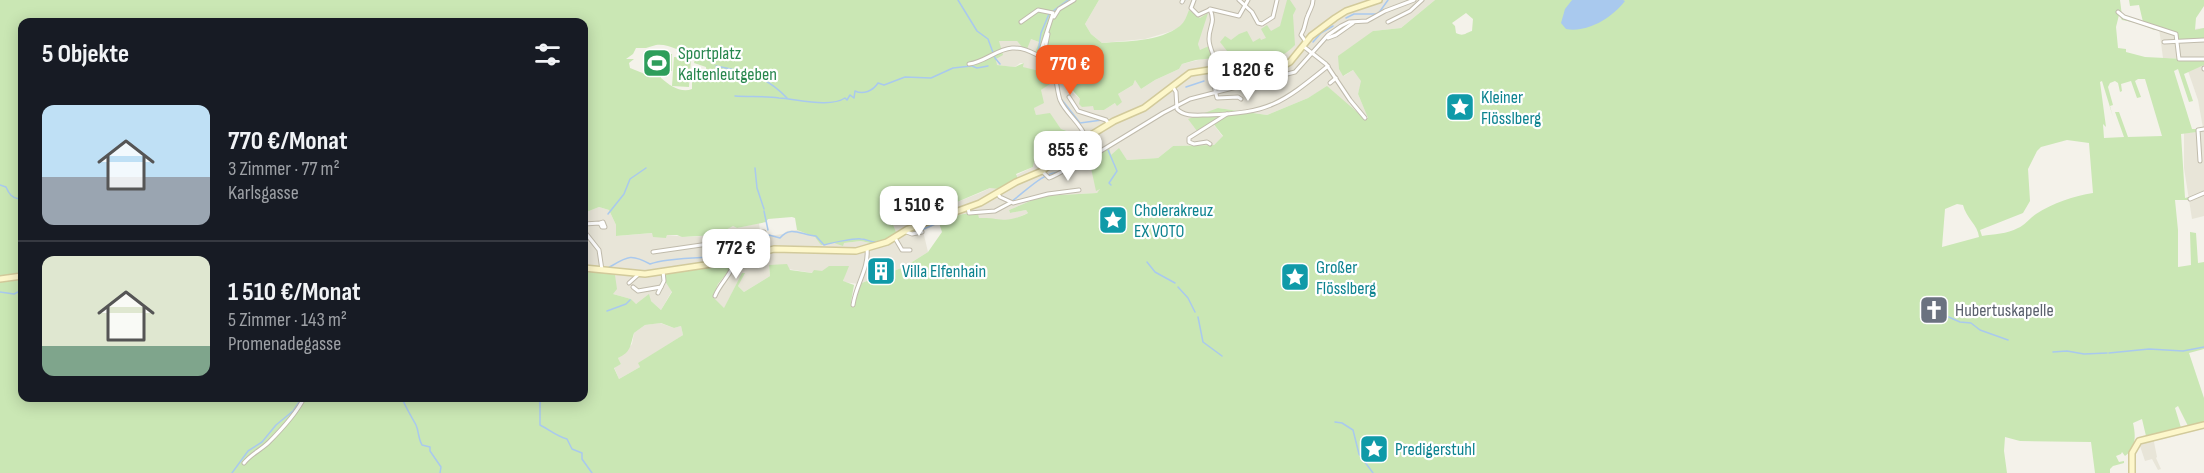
<!DOCTYPE html>
<html lang="de">
<meta charset="utf-8">
<style>
body{margin:0;font-family:"Sofia Sans Condensed",sans-serif;background:#242831;color:#f1f3f6;height:100vh;display:flex;flex-direction:column;font-size:22px;white-space:nowrap}
*{box-sizing:border-box;margin:0}
p{font-size:20px;color:#9ea1a6}
.icon{flex:none;width:33px;height:33px;fill:none;stroke:currentColor;stroke-width:2;stroke-linecap:round;stroke-linejoin:round}
.map{position:relative;flex:1;overflow:hidden}
.details{position:absolute;left:18px;top:18px;width:570px;height:384px;display:flex;flex-direction:column;background:#171b24;border-radius:12px;box-shadow:0 3px 15px #0003}
.details>*{flex:none}
.price{position:absolute;translate:-50% -51px;padding:0 14px;border-radius:12px;background:#fff;color:#222;font-size:20px;line-height:39px;filter:drop-shadow(0 2px 3px #0008)}
.price::after{content:'';position:absolute;left:50%;top:36px;width:18px;height:14px;margin-left:-9px;background:inherit;clip-path:polygon(0 0,100% 0,50% 100%)}
.price.selected{background:#f25c23;color:#fff}
ul{padding:0;list-style:none}
li{display:flex;align-items:center;gap:18px;height:150px;padding:0 24px}
li+li{border-top:2px solid #363941}
li span{display:grid;place-items:center;flex:none;width:168px;height:120px;border-radius:12px;color:#555}
li>.icon{margin-inline-start:auto}
span .icon{width:72px;height:72px;fill:#fffc;stroke-width:1}
li b{font-size:26px}
h2{display:flex;justify-content:space-between;align-items:center;height:72px;padding:0 24px;font-size:26px}
.map>svg:first-child{display:block}
</style>
<div class="map">
<svg width="2204" height="473" viewBox="0 0 2204 473">
<rect width="100%" height="100%" fill="#f4f2ea"/>
<g fill="#e8e5d8">
<polygon points="1099,0 1435,0 1401,28 1373,31 1344,76 1353,70 1362,81 1358,94 1368,117 1364,119 1327,87 1308,98 1267,115 1218,108 1211,121 1223,137 1214,145 1173,146 1158,158 1127,160 1119,149 1113,177 1097,193 1042,196 1009,210 1010,213 1026,210 1028,213 1010,221 999,220 943,232 939,223 923,231 928,252 904,267 859,284 843,282 845,274 822,271 813,273 769,266 770,276 744,292 738,286 742,273 724,309 713,298 718,284 728,273 672,291 661,310 651,301 635,304 631,299 613,294 584,269 584,213 599,207 609,210 616,225 617,236 653,233 666,238 667,235 688,237 716,235 723,229 733,226 737,228 759,223 760,231 765,231 767,236 783,234 787,231 797,230 815,237 820,241 844,243 861,241 870,243 896,232 888,212 908,215 912,219 924,216 930,214 929,212 932,204 943,199 950,205 982,192 1033,167 1034,162 1045,159 1056,153 1075,133 1061,129 1050,114 1036,115 1034,108 1041,90 1049,84 1023,67 1024,63 1020,63 1015,67 996,65 999,41 1017,41 1023,47 1031,39 1039,42 1053,67 1073,93 1080,99 1104,110 1115,103 1118,94 1133,85 1135,80 1141,89 1155,80 1179,69 1182,64 1202,59 1198,44 1201,18 1169,32 1145,39 1102,43 1091,34 1085,24"/>
<polygon points="2159,28 2176,31 2204,28 2204,60 2163,58"/>
<polygon points="2204,65 2204,216 2192,219 2184,168 2184,133 2197,132 2203,128 2198,100 2188,71"/>
<polygon points="660,323 674,328 681,326 683,335 639,363 640,367 619,379 614,367 621,364 618,358 632,344 634,333 645,325"/>
<polygon points="2153,437 2157,457 2156,458 2161,469 2158,470 2152,459 2145,461 2139,443"/>
</g>
<g fill="#cae7b4" fill-rule="evenodd">
<path d="M0 0H1099L1085 24 1091 34 1102 43C1127 41 1159 42 1180 26 1185 22 1187 15 1189 10L1200 18 1208 13 1198 44 1200 50 1209 46 1214 58 1196 60 1182 64 1179 69 1155 80 1141 89 1135 80 1133 85 1118 94 1122 102 1117 106 1115 103 1104 110H1094L1093 106 1082 107 1079 104 1080 99 1053 67 1035 53 1039 42 1031 39 1027 49 1023 48 1017 41H999L1003 55 996 59 997 65 1015 67 1024 63 1023 67 1043 72 1050 84 1041 90 1044 103 1034 108 1036 115 1050 113 1061 129 1076 134 1056 153 1045 159 1034 162 1033 167 1016 174 1018 179 1000 189 990 188 950 205 943 199 932 204 929 212 936 218 927 220 924 216 912 219 908 215 888 212 896 232 894 236 870 246V243L861 241 844 243 843 246 834 243 821 245 815 237 797 230 795 218 792 217 768 219 766 222 737 228 733 226 716 235 682 237 677 235H667L666 238 653 237 652 233 616 236V225L609 210 599 207 584 213V22H22V398H584V269L602 271 615 275 617 289 613 294 631 299 636 304 649 294 651 301 661 310 672 292 665 281V272L730 263 732 267 718 284 713 297 724 308 742 273H745L738 286 744 292 770 276 769 265 787 264 790 270 812 273 814 270 822 271 829 266H849L843 281 854 285 851 302 854 303 859 284 904 267 928 252 942 232 939 223C955 215 961 213 978 214L979 218C1002 217 1004 225 1028 213L1026 210 1010 213 1009 210 1042 196 1097 193 1100 189 1096 191 1089 159 1109 147 1111 155 1119 148 1127 160 1158 158 1173 146 1214 145 1223 136 1212 122 1197 131 1188 119 1218 108 1267 115 1308 98 1327 86 1364 118H1368L1358 94 1361 81 1353 70 1343 76 1339 69 1338 56 1373 31 1401 28 1435 0H2120L2122 16 2143 22 2139 5 2130 6 2129 0H2204V6L2196 18 2195 30 2204 28V39L2178 41 2176 32 2160 28 2154 30C2143 25 2134 22 2122 20L2119 15 2116 27 2118 48 2126 49V52L2145 57 2204 60V65L2184 74 2193 101 2189 102 2178 69 2174 71 2192 129H2197V132L2181 134 2185 198 2189 197V200H2175L2178 230V267L2191 265 2190 232 2196 233 2198 263 2204 262V349L2189 353 2204 398V423L2189 428 2178 406 2175 408 2182 431 2146 436 2142 419 2133 423C2136 436 2136 448 2125 456L2122 452 2121 454 2116 456 2119 462 2124 461V463L2113 466 2110 469V473H2095L2091 442 2020 441 2005 437 2004 451 2007 473H0ZM1466 13 1473 19 1472 31C1465 33 1464 37 1456 33L1455 26 1452 23ZM656 45C668 43 682 53 696 55L694 63 706 67 707 77H692V89C681 93 670 86 661 78V74H645L630 68 629 63 634 59H626L633 54 636 48H646ZM2138 79H2145L2162 136 2128 137 2119 112H2115L2124 137 2104 138 2103 124 2106 127 2100 82 2102 81 2113 117 2110 106 2113 105 2108 87 2110 83 2115 81 2118 83 2120 92 2122 91 2121 84 2131 81 2137 98 2141 97 2135 81ZM2067 140 2089 143 2093 193C2074 196 2053 203 2036 214 2030 218 2025 225 2018 228 2007 234 1994 234 1982 236L1980 230 2023 213 2030 201 2028 169 2037 151 2041 147ZM1957 204 1963 205C1966 218 1978 225 1979 237L1942 247 1945 209ZM661 323 674 328 681 326 683 335 638 363 640 367 619 379 614 368 621 364 618 358C631 352 630 346 634 333L645 325Z"/>
<path d="M1287 0H1290L1296 9 1293 15 1295 45C1284 56 1274 61 1259 58L1253 64 1234 57 1223 58 1227 51 1220 42 1225 36 1231 40 1239 34 1247 31 1253 42 1260 38 1261 40 1266 38 1261 29 1267 25 1271 31 1280 26Z"/>
<rect x="643" y="54" width="29" height="17"/>
<polygon points="674,57 691,58 689,87 672,86"/>
</g>
<path fill="#a9c9ee" d="M1572 0H1623L1625 1C1612 18 1587 33 1566 29L1561 23 1565 9Z"/>
<g fill="none" stroke-linecap="round" stroke-linejoin="round">
<g stroke="#a9c9ee" stroke-width="1.5">
<polyline points="958,0 977,31 988,39 995,58 1000,64"/>
<polyline points="1053,11 1068,0"/>
<polyline points="1346,18 1354,14 1378,14 1388,0"/>
<polyline points="1313,42 1321,33 1333,26"/>
<polyline points="1038,53 1041,33 1049,14"/>
<path d="M716 66C747 72 765 75 787 98"/>
<polyline points="972,66 977,68 988,66"/>
<polyline points="1229,81 1244,81 1256,77 1270,77"/>
<polyline points="1186,87 1204,81"/>
<path d="M735 96C750 97 765 96 779 98 797 99 830 108 845 98L847 100 850 95 854 98 855 91C863 95 873 91 878 83L884 85 905 77 931 78 953 68 971 66"/>
<polyline points="1062,100 1080,123 1102,120"/>
<polyline points="1108,150 1117,171 1109,183 1111,185"/>
<polyline points="755,168 757,188 764,209"/>
<path d="M0 185 6 187C9 194 12 198 19 199L22 203"/>
<path d="M1012 201C1025 192 1043 172 1060 172"/>
<polyline points="764,211 768,230"/>
<polyline points="608,214 624,194 630,179 646,168"/>
<polyline points="919,231 956,215"/>
<polyline points="894,235 902,230"/>
<polyline points="1147,262 1155,272 1175,283"/>
<path d="M608 268C627 257 630 253 650 264 666 258 693 258 712 257L715 252 726 250 749 238 756 241 769 235 780 238C791 225 801 235 816 236L824 245C830 243 855 238 861 239 866 239 870 242 876 242"/>
<polyline points="1178,287 1188,298 1195,312"/>
<polyline points="0,292 14,294 20,291 22,292"/>
<polyline points="607,311 626,304 630,300"/>
<polyline points="1944,315 1960,322 1971,323 1980,330 2008,340"/>
<polyline points="1198,317 1203,342 1222,356"/>
<polyline points="2053,352 2067,351 2084,354 2107,353"/>
<polyline points="2109,353 2149,349 2183,351 2204,347"/>
<path d="M402 398C406 408 411 416 416 425 419 432 418 438 422 445L430 447V451L441 467 440 473"/>
<path d="M538 398 540 401V425C550 430 556 436 567 439L572 449 582 453V459L592 473"/>
<polyline points="1335,422 1342,423 1353,430 1359,454 1373,473"/>
<polyline points="232,473 248,451 262,442 276,425 293,411 302,398"/>
</g>
<g stroke="#c0bbac" stroke-width="5">
<g id="street">
<polyline points="1194,0 1191,8 1198,15 1209,10"/>
<polyline points="1239,0 1252,12 1258,23 1262,24 1273,17 1277,0"/>
<polyline points="1182,2 1183,0"/>
<polyline points="2118,12 2124,17 2176,34 2179,59 2204,59"/>
<polyline points="1054,17 1059,9 1074,0"/>
<polyline points="1021,22 1038,10 1053,13 1042,47 1044,61"/>
<polyline points="1388,22 1410,11 1422,0"/>
<polyline points="1328,38 1336,35 1353,23"/>
<path d="M1306 42 1301 35C1307 25 1304 23 1308 15 1310 9 1313 7 1313 0"/>
<polyline points="2164,42 2204,40"/>
<polyline points="1303,46 1326,64 1350,100 1365,118"/>
<polyline points="1044,54 1048,34"/>
<path d="M969 64C985 62 997 49 1012 48 1026 47 1048 58 1054 72 1057 81 1057 91 1060 100 1066 114 1081 123 1086 138"/>
<path d="M1217 68C1216 58 1209 49 1209 39 1209 25 1216 24 1210 9L1239 16 1248 0"/>
<polyline points="2204,68 2204,69"/>
<polyline points="1210,70 1217,98 1238,97 1241,99"/>
<polyline points="1330,83 1336,78"/>
<path d="M1173 87 1176 92 1177 109C1184 117 1198 115 1208 115 1269 113 1281 104 1328 66"/>
<polyline points="1069,97 1078,111 1106,120 1109,124"/>
<polyline points="1082,141 1088,156"/>
<polyline points="1210,144 1207,142 1194,144 1189,142 1189,138 1227,114"/>
<polyline points="2200,161 2198,130 2204,129"/>
<path d="M1042 171 1049 178C1061 174 1083 157 1091 157L1163 113 1190 99 1295 72 1328 35 1341 26 1349 22 1367 21 1385 11 1414 0"/>
<polyline points="997,193 1000,197 1013,203 1048,194 1079,190"/>
<polyline points="2190,199 2204,193"/>
<polyline points="968,207 969,213 995,211 1010,203"/>
<polyline points="584,224 600,223 602,227 605,227 603,222 600,223"/>
<polyline points="584,231 599,250 602,270"/>
<polyline points="904,231 912,234 922,232"/>
<polyline points="895,238 902,250 910,250"/>
<polyline points="721,242 729,260"/>
<polyline points="653,252 736,240 748,234 764,232"/>
<polyline points="629,283 639,274"/>
<polyline points="633,287 638,291 661,287"/>
<polyline points="658,293 664,281 663,271"/>
<path d="M715 296C720 283 733 273 735 260"/>
<path d="M853 305C856 284 869 269 867 248"/>
<path d="M244 463C251 454 261 450 269 442 282 429 296 414 304 398"/>
</g>
</g>
<g stroke="#d2ca9b" stroke-width="8">
<g id="secondary">
<polyline points="584,268 645,274 725,262 774,249 856,251 887,242 908,229 980,203 1016,182 1042,171 1086,138 1114,121 1144,108 1190,73 1228,67 1258,70 1279,68 1290,62 1311,36 1335,18 1346,11 1379,0"/>
<polyline points="0,279 22,276"/>
<polyline points="2132,473 2132,453 2139,441 2204,425"/>
</g>
</g>
<use href="#street" stroke="#fff" stroke-width="3"/>
<use href="#secondary" stroke="#fdf7cb" stroke-width="5"/>
</g>
<defs>
<g id="stadium-square" transform="scale(1.5)"><rect x="-9" y="-9" width="18" height="18" rx="4" fill="#2e9e5b" stroke="#fff"/><path d="M0-5a6.5 5 0 1 0 0 10a6.5 5 0 1 0 0-10ZM-3.5-1.8h7v3.6h-7Z" fill="#fff"/></g>
<g id="sight-square" transform="scale(1.5)"><rect x="-9" y="-9" width="18" height="18" rx="4" fill="#0f9aa8" stroke="#fff"/><path d="M0-6L1.8-2.2L6-1.7L2.9 1.2L3.7 5.4L0 3.3L-3.7 5.4L-2.9 1.2L-6-1.7L-1.8-2.2Z" fill="#fff"/></g>
<g id="building-square" transform="scale(1.5)"><rect x="-9" y="-9" width="18" height="18" rx="4" fill="#0f9aa8" stroke="#fff"/><path d="M-4-6H4V6H1V3H-1V6H-4ZM-2.5-4.3h1.7v1.8h-1.7ZM.8-4.3h1.7v1.8H.8ZM-2.5-1h1.7V.8h-1.7ZM.8-1h1.7V.8H.8Z" fill="#fff"/></g>
<g id="church-square" transform="scale(1.5)"><rect x="-9" y="-9" width="18" height="18" rx="4" fill="#6b7280" stroke="#fff"/><path d="M-1.2-6h2.4v3.5h3.3v2.4h-3.3V6h-2.4V-.1h-3.3v-2.4h3.3Z" fill="#fff"/></g>
</defs>
<g fill-rule="evenodd">
<use href="#stadium-square" x="657" y="63"/>
<use href="#sight-square" x="1460" y="107"/>
<use href="#sight-square" x="1113" y="220"/>
<use href="#building-square" x="881" y="271"/>
<use href="#sight-square" x="1295" y="277"/>
<use href="#church-square" x="1934" y="310"/>
<use href="#sight-square" x="1374" y="449"/>
</g>
<g text-anchor="middle" dominant-baseline="central" stroke-width="4.5" stroke-linejoin="round" paint-order="stroke">
<g font-size="18" fill="#27864d" stroke="#fff" text-anchor="start">
<text x="678" y="53">Sportplatz<tspan x="678" dy="21">Kaltenleutgeben</tspan></text>
</g>
<g font-size="18" fill="#0d838f" stroke="#fff" text-anchor="start">
<text x="1481" y="97">Kleiner<tspan x="1481" dy="21">Flösslberg</tspan></text>
<text x="1134" y="210">Cholerakreuz<tspan x="1134" dy="21">EX VOTO</tspan></text>
<text x="1316" y="267">Großer<tspan x="1316" dy="21">Flösslberg</tspan></text>
<text x="902" y="271">Villa Elfenhain</text>
<text x="1395" y="449">Predigerstuhl</text>
</g>
<g font-size="18" fill="#5b616d" stroke="#fff" text-anchor="start">
<text x="1955" y="310">Hubertuskapelle</text>
</g>
</g>
</svg>
<b class="price selected" style="left:1070px;top:96px">770 €</b>
<b class="price" style="left:1248px;top:102px">1 820 €</b>
<b class="price" style="left:1068px;top:182px">855 €</b>
<b class="price" style="left:919px;top:237px">1 510 €</b>
<b class="price" style="left:736px;top:280px">772 €</b>
<section class="details">
<h2>5 Objekte<svg class="icon" aria-label="filters" viewBox="0 0 24 24"><path d="M4 7h16M4 17h16"/><circle cx="9" cy="7" r="2"/><circle cx="15" cy="17" r="2"/></svg></h2>
<ul>
<li><span style="background:linear-gradient(#bfe0f5 60%,#9aa5b1 0)"><svg class="icon" aria-label="home" viewBox="0 0 24 24"><path d="M3 11l9-7 9 7M6 9v11h12V9"/></svg></span><div><b>770 €/Monat</b><p>3 Zimmer · 77 m²</p><p>Karlsgasse</p></div></li>
<li><span style="background:linear-gradient(#dfe7d0 75%,#7fa58c 0)"><svg class="icon" aria-label="home" viewBox="0 0 24 24"><path d="M3 11l9-7 9 7M6 9v11h12V9"/></svg></span><div><b>1 510 €/Monat</b><p>5 Zimmer · 143 m²</p><p>Promenadegasse</p></div></li>
</ul>
</section>
</div>
